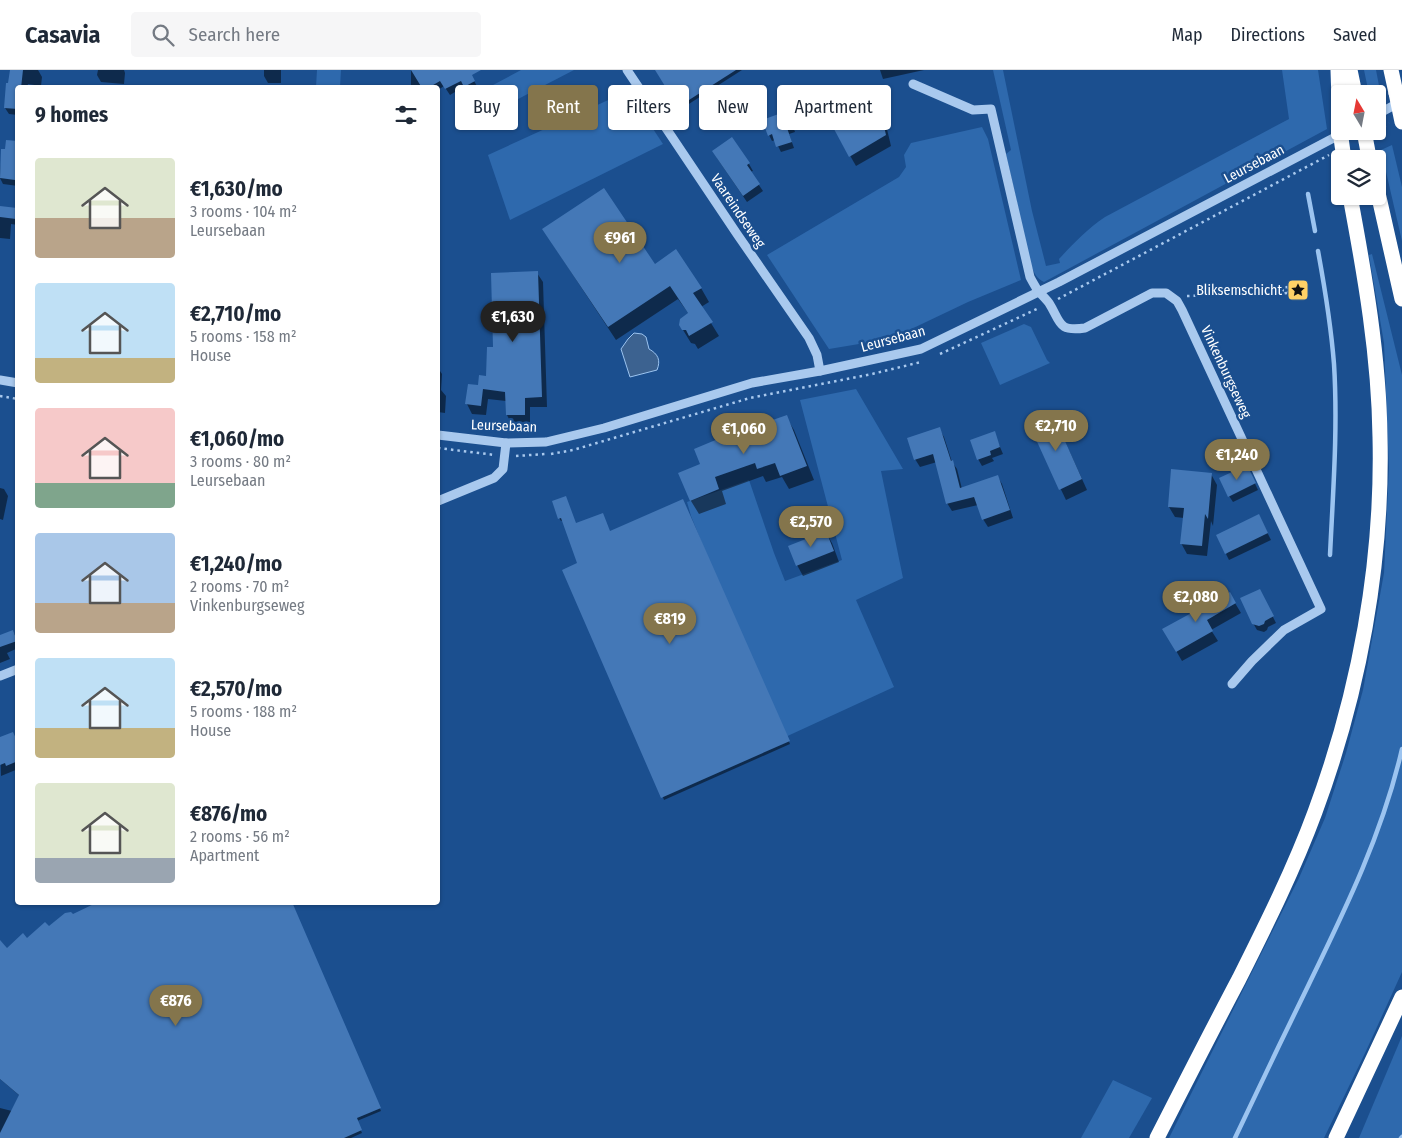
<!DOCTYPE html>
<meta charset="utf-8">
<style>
body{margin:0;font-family:"Fira Sans Condensed",sans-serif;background:#f6f6f7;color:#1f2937;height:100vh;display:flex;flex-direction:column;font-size:19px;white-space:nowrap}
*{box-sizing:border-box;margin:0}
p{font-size:16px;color:#747a83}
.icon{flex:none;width:28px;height:28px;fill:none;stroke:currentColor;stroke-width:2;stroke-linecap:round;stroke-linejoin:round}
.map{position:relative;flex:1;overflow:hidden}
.panel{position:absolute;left:15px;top:15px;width:425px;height:820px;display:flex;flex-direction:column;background:#fff;border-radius:5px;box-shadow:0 1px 4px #0004}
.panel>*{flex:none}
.top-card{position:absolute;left:455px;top:15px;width:475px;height:45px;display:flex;gap:10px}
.needle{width:32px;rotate:350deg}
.fabs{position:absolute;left:1331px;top:15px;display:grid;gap:10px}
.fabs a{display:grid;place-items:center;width:55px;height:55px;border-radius:5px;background:#fff;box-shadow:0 1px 4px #0004;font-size:25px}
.price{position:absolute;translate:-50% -42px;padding:0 11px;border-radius:18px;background:#84754c;color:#fff;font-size:16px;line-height:32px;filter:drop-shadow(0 1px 2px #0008)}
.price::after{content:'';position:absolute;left:50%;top:30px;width:15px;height:11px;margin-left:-8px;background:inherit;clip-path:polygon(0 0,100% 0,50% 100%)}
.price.on{background:#222;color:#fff}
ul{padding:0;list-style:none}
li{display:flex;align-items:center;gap:15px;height:125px;padding:0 20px}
li span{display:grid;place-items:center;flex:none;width:140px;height:100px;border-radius:5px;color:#555}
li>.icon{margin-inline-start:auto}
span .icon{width:60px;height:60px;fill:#fffc;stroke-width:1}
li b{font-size:21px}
h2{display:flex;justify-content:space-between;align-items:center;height:60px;padding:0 20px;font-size:21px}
.chip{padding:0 18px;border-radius:5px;background:#fff;box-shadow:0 1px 4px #0004;font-size:18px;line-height:45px}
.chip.on{background:#84754c;color:#fff}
header{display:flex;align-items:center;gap:30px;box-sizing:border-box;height:70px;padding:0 25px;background:#fff;border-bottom:1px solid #e0e1e3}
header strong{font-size:24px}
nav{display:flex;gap:28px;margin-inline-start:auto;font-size:18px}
.search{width:350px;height:45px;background:#f6f6f7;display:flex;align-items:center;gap:12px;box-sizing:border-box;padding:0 18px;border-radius:5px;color:#747a83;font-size:19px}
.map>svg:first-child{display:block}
</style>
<header>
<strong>Casavia</strong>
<div class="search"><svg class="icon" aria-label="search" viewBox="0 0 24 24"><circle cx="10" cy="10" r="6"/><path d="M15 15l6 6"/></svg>Search here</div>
<nav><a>Map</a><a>Directions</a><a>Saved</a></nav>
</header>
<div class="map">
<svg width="1402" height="1068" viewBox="0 0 1402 1068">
<rect width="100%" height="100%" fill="#1b4f8f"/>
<g fill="#2e69ad">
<polygon points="317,0 341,0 340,17 316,17"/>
<polygon points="521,0 574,0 476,51 470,33 478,23"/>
<path d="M993 0H1003L1032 141 1046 196 1060 193 1059 189C1074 173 1087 159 1105 147L1289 49 1282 0H1318L1327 59 1044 212C1036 208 1034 203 1031 195L1006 84 1011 80Z"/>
<polygon points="1364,0 1376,0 1382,31 1378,33 1378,24 1369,24"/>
<polygon points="628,21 663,74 510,150 488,85"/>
<polygon points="982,57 988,69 1021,210 968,232 905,262 865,273 829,279 767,185 899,107 906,97 904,85 911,73"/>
<polygon points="1392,75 1402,117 1402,171 1381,80"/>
<polygon points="1372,184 1402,305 1402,902 1366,981 1324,1068 1169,1068 1299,808 1325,748 1346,683 1363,620 1384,503 1389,398 1384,273 1369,185"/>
<polygon points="1024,254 1031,257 1047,290 1050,293 1000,315 981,273"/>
<polygon points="856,319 903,399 881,401 903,508 856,530 894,617 781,669 691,446 687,432 749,410 774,483 785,511 842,490 800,330"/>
<polygon points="1402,966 1402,1068 1359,1068"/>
<polygon points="1113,1010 1152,1028 1129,1068 1081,1068"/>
</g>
<path fill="#3c6290" stroke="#9cc4f0" d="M634 263 642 264 646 267 649 279C658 284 661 290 657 300L630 307 621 279 628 269Z"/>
<g fill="#0007">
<polygon points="11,0 38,0 42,7 41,16 28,14 27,18 18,18 18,45 9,44 5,38"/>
<polygon points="98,0 124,0 125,3 124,14 101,12 97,5"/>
<polygon points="264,0 281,0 281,13 268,13 264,6"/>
<polygon points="411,0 468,0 478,18 469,23 465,16 450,25 444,16 438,20 438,18 411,18"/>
<polygon points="656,0 742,0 681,39"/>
<polygon points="880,0 924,0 883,9"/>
<polygon points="134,16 155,18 134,18"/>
<polygon points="875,20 880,30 891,76 856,96 828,47"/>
<polygon points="790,48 795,62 789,64 794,78 781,82 775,70 772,71 769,65"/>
<polygon points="732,69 749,94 753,101 750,102 763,121 747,132 717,88"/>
<polygon points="18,73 18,116 3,114 0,108 2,80 6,80"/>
<polygon points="0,137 18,139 18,155 11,154 10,169 0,168"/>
<polygon points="552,173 654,195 701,218 709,232 701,237 719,266 698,279 695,274 691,273 680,255 689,244 678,229 616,270"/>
<polygon points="537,203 543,212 547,337 530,337 530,354 512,355 507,345 506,331 488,329 486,345 472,344 467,334 487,307 494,278"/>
<polygon points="438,298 442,304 441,320 446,326 445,343 438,342"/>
<polygon points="786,347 794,360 814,410 789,419 782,407 766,412 763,406 722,421 726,434 699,444 691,431 680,404 702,394 763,355"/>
<polygon points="1030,355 1058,356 1087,420 1066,430"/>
<polygon points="939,359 944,367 952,392 957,399 962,419 997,406 1002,414 1013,448 988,457 983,449 978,435 952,441 947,433 937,392 920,397 915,389"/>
<polygon points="994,363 1003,384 992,388 994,391 982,396 978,389"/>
<polygon points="1250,403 1258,420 1233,432 1229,426"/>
<polygon points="1211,404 1217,415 1213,456 1211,451 1207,486 1187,484 1181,473 1184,448 1175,447 1169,437"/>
<polygon points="0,418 4,419 8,426 3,450 0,449"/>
<polygon points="553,432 576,454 610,463 684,433 790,674 664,730 563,450 561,451 559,448"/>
<polygon points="1262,452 1271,470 1229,490 1226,484"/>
<polygon points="826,463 832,473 839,492 803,506 797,495"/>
<polygon points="1229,523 1241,543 1211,560 1218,571 1182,591 1164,560"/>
<polygon points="1263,527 1276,553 1268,557 1267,560 1264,562 1257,560 1253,553"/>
<polygon points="13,561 18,571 18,578 7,583 10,589 0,593 0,566"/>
<polygon points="0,669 18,673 18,699 1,706"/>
<polygon points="291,832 381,1041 357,1051 362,1063 351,1068 0,1068 0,1038 12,1041 20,1026 0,1009 0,871 7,879 72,845"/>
</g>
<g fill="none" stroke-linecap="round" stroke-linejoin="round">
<g stroke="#9cc4f0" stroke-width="4.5">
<polyline points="1308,124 1315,161"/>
<path d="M1318 181C1325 219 1331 256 1334 294 1338 358 1333 422 1330 485"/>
<path d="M1235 1068C1259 1017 1284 965 1309 914 1346 838 1383 762 1402 679"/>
<polyline points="1401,1068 1402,1067"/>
</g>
</g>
<g fill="#4478b7">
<polygon points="10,0 23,0 21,18 18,18 18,39 4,38 6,13 8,13"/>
<polygon points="411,0 481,0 472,5 475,11 464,17 461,11 445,19 440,11 428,18 422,18"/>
<polygon points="655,0 736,0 678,37"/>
<polygon points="875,18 886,65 849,87 827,46"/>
<polygon points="787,41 793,56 787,58 792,72 776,77 772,64 768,66 762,50"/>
<polygon points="732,67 750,93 747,95 760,114 743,126 712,81"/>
<polygon points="6,70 18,71 18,90 15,110 0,108 1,79 5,79"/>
<polygon points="604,118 655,194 676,179 702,218 693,223 713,252 689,266 686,260 682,260 679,255 680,249 688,243 670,216 608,257 542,159"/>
<polygon points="0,136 17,138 16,149 0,147"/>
<polygon points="538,201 542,327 525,328 525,345 506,345 505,322 483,319 481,336 465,334 468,314 478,315 479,305 486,306 487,277 493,277 491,203"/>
<polygon points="1053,344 1082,409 1059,420 1029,354"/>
<polygon points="787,345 807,396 780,406 775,393 757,399 755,393 715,407 719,419 690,431 678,403 700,394 694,379 737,361 763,352 764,353"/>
<polygon points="940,357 951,391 953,390 960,418 998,405 1010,440 982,450 974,427 946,434 933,384 914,390 907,368"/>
<polygon points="995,361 1000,377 990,381 991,385 977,390 970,370"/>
<polygon points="1247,395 1256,413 1228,427 1219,408"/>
<polygon points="1171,399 1212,403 1208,449 1205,444 1202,476 1180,474 1184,438 1168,437"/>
<polygon points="566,426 576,453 603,443 610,461 683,429 790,671 661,728 562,500 577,493 561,448 558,449 552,431"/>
<polygon points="1259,444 1268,463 1225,484 1216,465"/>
<polygon points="826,461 834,481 796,496 788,476"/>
<polygon points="1260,519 1274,546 1265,551 1264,554 1259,556 1252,554 1240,528"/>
<polygon points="1230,522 1236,533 1207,550 1213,561 1176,582 1162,559"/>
<polygon points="13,560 17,571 0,577 0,565"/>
<polygon points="13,662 18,673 18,691 6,696 5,693 0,695 0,667"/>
<polygon points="98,832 292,832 381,1038 357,1048 362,1060 344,1068 0,1068 0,1063 19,1025 0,1009 0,870 7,878 23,863 27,868 45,852 49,856 65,843 71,842 73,844"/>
</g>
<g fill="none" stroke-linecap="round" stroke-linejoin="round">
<g stroke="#a9c9ee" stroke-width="2.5" stroke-dasharray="2.5 4" stroke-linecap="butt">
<polyline points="1378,60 1389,53"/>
<polyline points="1266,218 1289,217"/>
<polyline points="1287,218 1298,218"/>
<polyline points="1275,221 1289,220"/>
<polyline points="1287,222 1298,222"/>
<polyline points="1265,224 1289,223"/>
<polyline points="1187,226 1242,224 1266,218 1265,224 1242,224"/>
<polyline points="1058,229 1329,85"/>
<polyline points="940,284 1039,238"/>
<polyline points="0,326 18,329"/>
<polyline points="438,378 495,385"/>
<polyline points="551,384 573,380 750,328 872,304 921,292"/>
<polyline points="516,386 545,384"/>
</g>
<g stroke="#a9c9ee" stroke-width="9">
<polyline points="627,0 737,164 809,268 817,285 820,301"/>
<path d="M913 14 973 40 991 39 1030 207C1032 211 1035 216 1038 221 1042 225 1046 229 1049 233 1061 252 1057 262 1085 258L1152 223H1166L1177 231 1182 240 1321 539 1284 560 1252 591 1232 614"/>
<polyline points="1378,44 1402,31"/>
<polyline points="0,310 18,313"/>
<polyline points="438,365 506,373 546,372 604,358 752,313 820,301 921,279 1059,212 1343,63"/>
<polyline points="438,431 494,408 503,399 506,373"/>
<polyline points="0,606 18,599"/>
</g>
<g stroke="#fff" stroke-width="15">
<polyline points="1338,0 1340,60"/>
<polyline points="1350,0 1355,24"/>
<polyline points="1391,0 1396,23"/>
<polyline points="1378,123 1402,229"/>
<path d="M1157 1068C1184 1015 1211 962 1239 909 1266 855 1294 799 1315 742 1359 623 1383 494 1380 367 1379 286 1365 206 1350 126"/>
<polyline points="1336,1068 1402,927"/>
</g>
<g stroke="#fff" stroke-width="15">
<polyline points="1396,23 1402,52"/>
<polyline points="1340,61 1344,89"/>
<polyline points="1364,61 1369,87"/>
</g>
</g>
<defs>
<g id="sight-square" transform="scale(1.125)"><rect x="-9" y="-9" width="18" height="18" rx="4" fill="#ffd166" stroke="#1b4f8f"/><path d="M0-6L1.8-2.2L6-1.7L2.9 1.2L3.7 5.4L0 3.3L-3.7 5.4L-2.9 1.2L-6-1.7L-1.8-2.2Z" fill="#111"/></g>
</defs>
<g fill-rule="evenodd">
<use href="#sight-square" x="1298" y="220"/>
</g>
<g text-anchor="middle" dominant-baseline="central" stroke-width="5" stroke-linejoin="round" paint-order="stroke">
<g font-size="14" fill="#fff" stroke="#1b4f8f">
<text transform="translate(1254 94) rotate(-28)">Leursebaan</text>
<text transform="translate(738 141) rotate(56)">Vaareindseweg</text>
<text transform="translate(893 269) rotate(-15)">Leursebaan</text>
<text transform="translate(1226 302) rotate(65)">Vinkenburgseweg</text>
<text transform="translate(504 356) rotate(2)">Leursebaan</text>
</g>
<g font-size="14" fill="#fff" stroke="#1b4f8f" text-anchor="end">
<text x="1282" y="220">Bliksemschicht</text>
</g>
</g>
</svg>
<div class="fabs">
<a><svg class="needle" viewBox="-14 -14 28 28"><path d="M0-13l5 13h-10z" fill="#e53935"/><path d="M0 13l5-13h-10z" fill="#747a83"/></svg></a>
<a><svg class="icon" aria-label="layers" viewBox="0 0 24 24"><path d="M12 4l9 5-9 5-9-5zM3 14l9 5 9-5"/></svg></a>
</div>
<b class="price" style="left:620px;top:194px">€961</b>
<b class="price on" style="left:513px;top:273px">€1,630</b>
<b class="price" style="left:1056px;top:382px">€2,710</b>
<b class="price" style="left:744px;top:385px">€1,060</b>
<b class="price" style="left:1237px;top:411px">€1,240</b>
<b class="price" style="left:811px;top:478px">€2,570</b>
<b class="price" style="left:1196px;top:553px">€2,080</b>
<b class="price" style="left:670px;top:575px">€819</b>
<b class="price" style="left:176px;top:957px">€876</b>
<div class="top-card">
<a class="chip">Buy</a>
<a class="chip on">Rent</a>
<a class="chip">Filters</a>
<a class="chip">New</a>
<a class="chip">Apartment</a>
</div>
<section class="panel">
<h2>9 homes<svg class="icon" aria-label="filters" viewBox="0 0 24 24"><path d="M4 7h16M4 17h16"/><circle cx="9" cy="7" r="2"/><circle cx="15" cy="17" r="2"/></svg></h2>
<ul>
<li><span style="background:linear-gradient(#dfe7d0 60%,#b9a48a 0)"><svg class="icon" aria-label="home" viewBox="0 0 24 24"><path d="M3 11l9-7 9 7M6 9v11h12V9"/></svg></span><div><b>€1,630/mo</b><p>3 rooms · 104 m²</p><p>Leursebaan</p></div></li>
<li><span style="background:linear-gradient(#bfe0f5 75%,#c2b280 0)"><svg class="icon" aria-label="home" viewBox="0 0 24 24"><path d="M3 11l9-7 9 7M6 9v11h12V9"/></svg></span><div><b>€2,710/mo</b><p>5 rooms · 158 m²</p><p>House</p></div></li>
<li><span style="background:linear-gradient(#f6c9c9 75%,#7fa58c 0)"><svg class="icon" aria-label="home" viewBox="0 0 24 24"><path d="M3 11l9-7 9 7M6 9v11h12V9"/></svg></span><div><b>€1,060/mo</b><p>3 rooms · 80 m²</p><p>Leursebaan</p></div></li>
<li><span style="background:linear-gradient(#a9c7e8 70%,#b9a48a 0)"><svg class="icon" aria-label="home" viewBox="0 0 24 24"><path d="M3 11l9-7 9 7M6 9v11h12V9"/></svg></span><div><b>€1,240/mo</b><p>2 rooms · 70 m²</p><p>Vinkenburgseweg</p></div></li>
<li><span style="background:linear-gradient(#bfe0f5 70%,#c2b280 0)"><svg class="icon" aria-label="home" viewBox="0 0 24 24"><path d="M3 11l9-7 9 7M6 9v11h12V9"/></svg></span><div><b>€2,570/mo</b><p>5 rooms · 188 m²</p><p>House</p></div></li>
<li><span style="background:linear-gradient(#dfe7d0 75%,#9aa5b1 0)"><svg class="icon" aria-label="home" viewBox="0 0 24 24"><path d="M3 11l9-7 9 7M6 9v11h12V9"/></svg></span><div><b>€876/mo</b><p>2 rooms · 56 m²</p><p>Apartment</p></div></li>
</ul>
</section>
</div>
